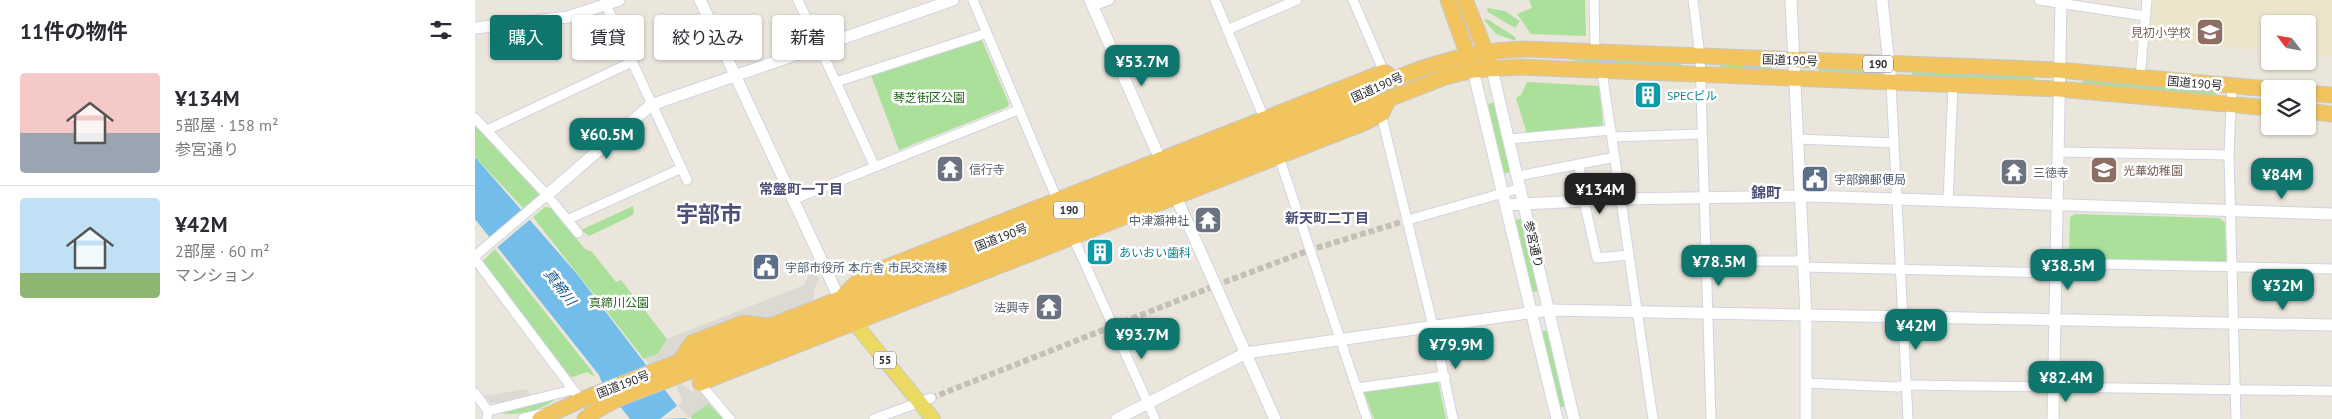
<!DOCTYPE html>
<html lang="ja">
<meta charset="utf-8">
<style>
body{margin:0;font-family:"PT Sans","Noto Sans JP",sans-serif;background:#f2f2f3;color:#2b2b33;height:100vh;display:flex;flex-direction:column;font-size:19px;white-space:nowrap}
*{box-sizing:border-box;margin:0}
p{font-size:16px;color:#7c7c81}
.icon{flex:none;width:28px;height:28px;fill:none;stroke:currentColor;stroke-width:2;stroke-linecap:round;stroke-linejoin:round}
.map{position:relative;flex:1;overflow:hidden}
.drawer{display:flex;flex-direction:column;background:#fff;width:475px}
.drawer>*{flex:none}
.guide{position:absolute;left:15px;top:15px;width:475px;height:45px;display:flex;gap:10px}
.needle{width:32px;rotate:301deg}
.fabs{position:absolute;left:1786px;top:15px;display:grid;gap:10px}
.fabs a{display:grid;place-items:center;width:55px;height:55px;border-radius:5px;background:#fff;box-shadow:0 1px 4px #0004;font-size:25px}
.price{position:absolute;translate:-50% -42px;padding:0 11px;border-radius:10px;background:#0f766e;color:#fff;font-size:16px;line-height:32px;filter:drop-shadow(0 1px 2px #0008)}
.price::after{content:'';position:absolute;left:50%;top:30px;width:15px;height:11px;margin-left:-8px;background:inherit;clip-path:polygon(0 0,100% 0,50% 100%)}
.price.active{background:#222;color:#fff}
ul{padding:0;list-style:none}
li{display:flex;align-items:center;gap:15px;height:125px;padding:0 20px}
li+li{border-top:1px solid #e1e1e2}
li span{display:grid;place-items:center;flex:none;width:140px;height:100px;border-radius:5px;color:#555}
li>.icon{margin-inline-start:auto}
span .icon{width:60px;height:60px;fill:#fffc;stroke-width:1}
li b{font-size:21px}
h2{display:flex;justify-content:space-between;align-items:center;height:60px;padding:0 20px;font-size:21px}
.chip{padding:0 18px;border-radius:5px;background:#fff;box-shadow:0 1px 4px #0004;font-size:18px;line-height:45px}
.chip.active{background:#0f766e;color:#fff}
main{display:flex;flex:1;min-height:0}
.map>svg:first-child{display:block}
</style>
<main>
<section class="drawer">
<h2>11件の物件<svg class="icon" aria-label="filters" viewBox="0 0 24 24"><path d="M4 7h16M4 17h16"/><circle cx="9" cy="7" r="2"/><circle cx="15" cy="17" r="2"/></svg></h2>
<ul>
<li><span style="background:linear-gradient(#f6c9c9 60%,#9aa5b1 0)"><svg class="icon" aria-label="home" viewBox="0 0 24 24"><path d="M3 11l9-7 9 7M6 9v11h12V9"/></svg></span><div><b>¥134M</b><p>5部屋 · 158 m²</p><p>参宮通り</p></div></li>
<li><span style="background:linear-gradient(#bfe0f5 75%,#8fb573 0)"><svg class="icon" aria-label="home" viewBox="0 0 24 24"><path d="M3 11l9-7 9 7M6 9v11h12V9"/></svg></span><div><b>¥42M</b><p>2部屋 · 60 m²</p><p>マンション</p></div></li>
</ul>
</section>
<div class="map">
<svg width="1857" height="419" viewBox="0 0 1857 419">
<rect width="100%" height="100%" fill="#ebe6dc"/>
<polygon fill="#ece5cc" points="1678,0 1857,0 1857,57 1833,55 1832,24 1795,24 1795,51 1674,40"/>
<g fill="#abe09a">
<polygon points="1054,0 1110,0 1111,36 1056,34 1042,14 1057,8"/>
<polygon points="1012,8 1030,11 1045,21 1040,28 1013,12"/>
<polygon points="1012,19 1040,37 1041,41 1021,34 1009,20"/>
<polygon points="504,39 507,40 534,104 532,107 424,150 396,75"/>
<polygon points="1049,55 1206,62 1206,67 1129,65 1093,59 1049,57"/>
<polygon points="1245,64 1297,65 1298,68 1296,71 1246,68"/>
<polygon points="1344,67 1394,69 1394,75 1344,73"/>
<polygon points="1437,71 1559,76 1559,82 1437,77"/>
<polygon points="1607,79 1740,91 1742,94 1739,96 1607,85"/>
<polygon points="1052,82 1124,86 1128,124 1124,129 1052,134 1041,98 1046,95"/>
<polygon points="1021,102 1037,172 1029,173 1013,104"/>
<polygon points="0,124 64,191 63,198 49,209 2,159 0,155"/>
<polygon points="158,206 159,213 156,216 114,236 106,230"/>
<polygon points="70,207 76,208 110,249 117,252 141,282 146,280 192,339 183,354 169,359 58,217"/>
<polygon points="1600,214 1744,218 1750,223 1751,260 1749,263 1594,259 1595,217"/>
<polygon points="1048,219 1065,291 1057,292 1040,220"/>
<polygon points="20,249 116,370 120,377 112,372 98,377 93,376 7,262"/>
<polygon points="1074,330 1091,406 1083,408 1066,332"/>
<polygon points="963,380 971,419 899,419 889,392 892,388"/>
<path d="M81 398C73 409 37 418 24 412Z"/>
<polygon points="233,403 248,419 217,419 215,416"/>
</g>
<g fill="#dcd9d3">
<polygon points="341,272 344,280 339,289 339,299 329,307 296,320 206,346 197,356 174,366 170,358 183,354 192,339 329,285 334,275"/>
<polygon points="206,384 217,392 221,390 228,395 235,403 213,418 203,405 207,401 201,385"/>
<polygon points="53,389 55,397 31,402 16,403 9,396"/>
</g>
<polygon fill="#72bdea" points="0,157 102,274 212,419 155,419 127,383 124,375 0,219"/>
<g fill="#ebe6dc">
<polygon points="49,208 57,218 20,249 12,240"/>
<polygon points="203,405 213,418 185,419"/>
</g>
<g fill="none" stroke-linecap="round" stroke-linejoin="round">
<polyline stroke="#c4c0b8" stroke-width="6" stroke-dasharray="6 3" stroke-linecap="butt" points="456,398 747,283 835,250 933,220"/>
<g stroke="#d1d3e2" stroke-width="11">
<g id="minor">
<polyline points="323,0 400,167"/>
<polyline points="498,0 584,204"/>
<polyline points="740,0 791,123"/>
<polyline points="878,0 909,72"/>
<polyline points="1119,0 1120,51"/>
<polyline points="1218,0 1225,56 1236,419"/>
<polyline points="1564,0 1670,16"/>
<polyline points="131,5 212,180"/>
<polyline points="618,6 634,0"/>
<polyline points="752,30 822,0"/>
<polyline points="1127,71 1178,419"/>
<polyline points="1665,78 1672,0"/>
<polyline points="361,82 512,33"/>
<polyline points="1416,83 1433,419"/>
<polyline points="1757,86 1754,155 1761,419"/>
<polyline points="906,114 958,326 978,419"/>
<polyline points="0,118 72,195 103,233"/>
<polyline points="12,130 157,62"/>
<polyline points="1137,137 1226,134"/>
<polyline points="1034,139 1136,130"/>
<polyline points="1323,139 1419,143"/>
<polyline points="1583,152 1754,155"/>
<polyline points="803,154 892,419"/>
<polyline points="1104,164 1109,201 1122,258 1154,255"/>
<polyline points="1043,176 1140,157"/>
<polyline points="317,200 543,110"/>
<polyline points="1473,202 1478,85"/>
<polyline points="92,220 207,168"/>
<polyline points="933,220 1046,188"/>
<polyline points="597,235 680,419"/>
<polyline points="0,256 72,195"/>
<polyline points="0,259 106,400"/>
<polyline points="1230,261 1329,261"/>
<polyline points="1581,263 1857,269"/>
<polyline points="1329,267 1580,273"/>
<polyline points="223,381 255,419"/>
<polyline points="1331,383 1422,387 1431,385 1857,391"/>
<polyline points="882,388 970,376"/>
<polyline points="0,393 13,411 12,419"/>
<polyline points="13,411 97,390"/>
<polyline points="399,419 456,398"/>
</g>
</g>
<g stroke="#d1d3e2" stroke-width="13">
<g id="tertiary">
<polyline points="225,0 365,300"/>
<polyline points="615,0 688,166"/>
<polyline points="1316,0 1331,315 1331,419"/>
<polyline points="1407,0 1416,83"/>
<polyline points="0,28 93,17 144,0"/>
<polyline points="1017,69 1099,419"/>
<polyline points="998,70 1082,419"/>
<polyline points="698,190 800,419"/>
<polyline points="72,195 176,105 478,0"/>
<polyline points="1031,205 1146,199 1335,196 1857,214"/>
<polyline points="49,419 71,414"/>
<polyline points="642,419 771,353 1074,310 1857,325"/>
<polyline points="1578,419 1586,0"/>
</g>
</g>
<g stroke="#c8c8c8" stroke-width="16">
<polyline id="primary" points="373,315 458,419"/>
</g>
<g stroke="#c8c8c8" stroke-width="17">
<g id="trunk">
<polyline points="973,0 996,64"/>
<polyline points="990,0 1014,60"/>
<polyline points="1832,93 1857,95"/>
<polyline points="1832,111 1857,114"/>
<polyline points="369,295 389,276 909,72 914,75"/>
<polyline points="203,364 217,343 268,323 294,326"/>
<polyline points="225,383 891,122 906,114 914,99"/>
<path d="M65 419 106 400 871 101C928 73 981 52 1046 49L1583 70 1795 89"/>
<path d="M110 419C135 398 171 389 200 377L970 77 998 70 1045 67 1584 89 1795 108"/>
</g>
</g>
<use href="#minor" stroke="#fff" stroke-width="9"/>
<use href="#tertiary" stroke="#fff" stroke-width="11"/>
<use href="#primary" stroke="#ebda61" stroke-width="14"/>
<use href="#trunk" stroke="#f2c45e" stroke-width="15"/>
</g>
<defs>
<g id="school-square" transform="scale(1.4375)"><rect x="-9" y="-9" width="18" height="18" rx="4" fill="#8d6e63" stroke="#fff"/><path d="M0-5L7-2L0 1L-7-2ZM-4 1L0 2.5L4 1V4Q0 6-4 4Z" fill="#fff"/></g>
<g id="building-square" transform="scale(1.4375)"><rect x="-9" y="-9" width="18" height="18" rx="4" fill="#0f9aa8" stroke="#fff"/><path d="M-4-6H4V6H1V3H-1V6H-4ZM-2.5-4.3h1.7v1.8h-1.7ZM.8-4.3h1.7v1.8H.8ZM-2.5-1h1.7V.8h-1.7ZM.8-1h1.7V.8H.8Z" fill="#fff"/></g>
<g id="temple-square" transform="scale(1.4375)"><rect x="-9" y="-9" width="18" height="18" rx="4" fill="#6b7280" stroke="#fff"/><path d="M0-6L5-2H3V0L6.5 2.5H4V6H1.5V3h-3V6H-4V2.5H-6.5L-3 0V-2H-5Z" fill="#fff"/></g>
<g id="civic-square" transform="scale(1.4375)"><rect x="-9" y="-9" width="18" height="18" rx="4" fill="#5c6f8a" stroke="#fff"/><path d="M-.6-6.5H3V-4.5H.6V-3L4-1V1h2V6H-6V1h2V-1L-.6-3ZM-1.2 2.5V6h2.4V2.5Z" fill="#fff"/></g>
</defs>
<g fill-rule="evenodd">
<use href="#school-square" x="1735" y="32"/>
<use href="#building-square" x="1173" y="95"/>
<use href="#temple-square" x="475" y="169"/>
<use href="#school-square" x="1629" y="170"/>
<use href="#temple-square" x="1539" y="172"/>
<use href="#civic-square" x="1340" y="179"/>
<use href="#temple-square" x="733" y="220"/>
<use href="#building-square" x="625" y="252"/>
<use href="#civic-square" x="291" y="267"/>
<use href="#temple-square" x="574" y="307"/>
</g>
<g text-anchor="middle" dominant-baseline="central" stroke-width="5" stroke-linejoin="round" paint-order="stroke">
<g fill="#fff" stroke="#6a6a6a" stroke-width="1">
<rect x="1388" y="55.5" width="30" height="17" rx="4"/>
<rect x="579" y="201.5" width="30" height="17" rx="4"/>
<rect x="399" y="351.5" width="22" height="17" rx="4"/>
</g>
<g font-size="11" font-weight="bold" fill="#2a2a2a">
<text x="1403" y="64">190</text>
<text x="594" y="210">190</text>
<text x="410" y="360">55</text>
</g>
<g font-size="12" fill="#785e54" stroke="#fff" text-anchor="end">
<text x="1716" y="32">見初小学校</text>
<text x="1648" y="170" text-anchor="start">光華幼稚園</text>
</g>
<g font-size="12" fill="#2a2a2a" stroke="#fff">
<text transform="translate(1315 60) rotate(2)">国道190号</text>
<text transform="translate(1720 83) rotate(5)">国道190号</text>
<text transform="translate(902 87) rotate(-24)">国道190号</text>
<text transform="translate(526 237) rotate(-21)">国道190号</text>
<text transform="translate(1059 244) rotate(77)">参宮通り</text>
<text transform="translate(148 384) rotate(-21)">国道190号</text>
</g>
<g font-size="12" fill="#0d838f" stroke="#fff" text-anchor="start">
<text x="1192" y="95">SPECビル</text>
<text x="644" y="252">あいおい歯科</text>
</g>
<g font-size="12" fill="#24641c" stroke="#fff">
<text x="454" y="97">琴芝街区公園</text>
<text x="144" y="302">真締川公園</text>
</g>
<g font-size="12" fill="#5b616d" stroke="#fff" text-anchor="start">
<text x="494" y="169">信行寺</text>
<text x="1558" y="172">三徳寺</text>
<text x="714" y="220" text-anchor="end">中津瀬神社</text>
<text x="555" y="307" text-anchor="end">法興寺</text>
</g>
<g font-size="12" fill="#4e5e75" stroke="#fff" text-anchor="start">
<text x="1359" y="179">宇部錦郵便局</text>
<text x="310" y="267">宇部市役所 本庁舎 市民交流棟</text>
</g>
<g font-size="14" font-weight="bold" fill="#4c4f79" stroke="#fff">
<text x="326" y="189">常盤町一丁目</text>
<text x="852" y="218">新天町二丁目</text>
</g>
<g font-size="14" font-style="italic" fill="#125a95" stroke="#fff">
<text transform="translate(85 287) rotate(52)">真締川</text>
</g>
<g font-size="15" font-weight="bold" fill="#4c4f79" stroke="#fff">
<text x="1291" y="192">錦町</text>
</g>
<g font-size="22" font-weight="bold" fill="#4c4f79" stroke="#fff">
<text x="234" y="214">宇部市</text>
</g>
</g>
</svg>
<div class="fabs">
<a><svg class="needle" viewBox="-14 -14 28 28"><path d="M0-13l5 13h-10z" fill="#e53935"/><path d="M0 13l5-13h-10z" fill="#7c7c81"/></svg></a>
<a><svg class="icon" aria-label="layers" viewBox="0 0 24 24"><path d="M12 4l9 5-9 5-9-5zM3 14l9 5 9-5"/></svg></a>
</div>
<b class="price" style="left:667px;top:87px">¥53.7M</b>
<b class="price" style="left:132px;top:160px">¥60.5M</b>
<b class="price" style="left:1807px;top:200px">¥84M</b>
<b class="price active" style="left:1125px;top:215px">¥134M</b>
<b class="price" style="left:1244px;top:287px">¥78.5M</b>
<b class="price" style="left:1593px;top:291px">¥38.5M</b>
<b class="price" style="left:1808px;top:311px">¥32M</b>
<b class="price" style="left:1441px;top:351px">¥42M</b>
<b class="price" style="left:667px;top:360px">¥93.7M</b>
<b class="price" style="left:981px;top:370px">¥79.9M</b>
<b class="price" style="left:1591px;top:403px">¥82.4M</b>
<div class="guide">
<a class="chip active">購入</a>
<a class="chip">賃貸</a>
<a class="chip">絞り込み</a>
<a class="chip">新着</a>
</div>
</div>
</main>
